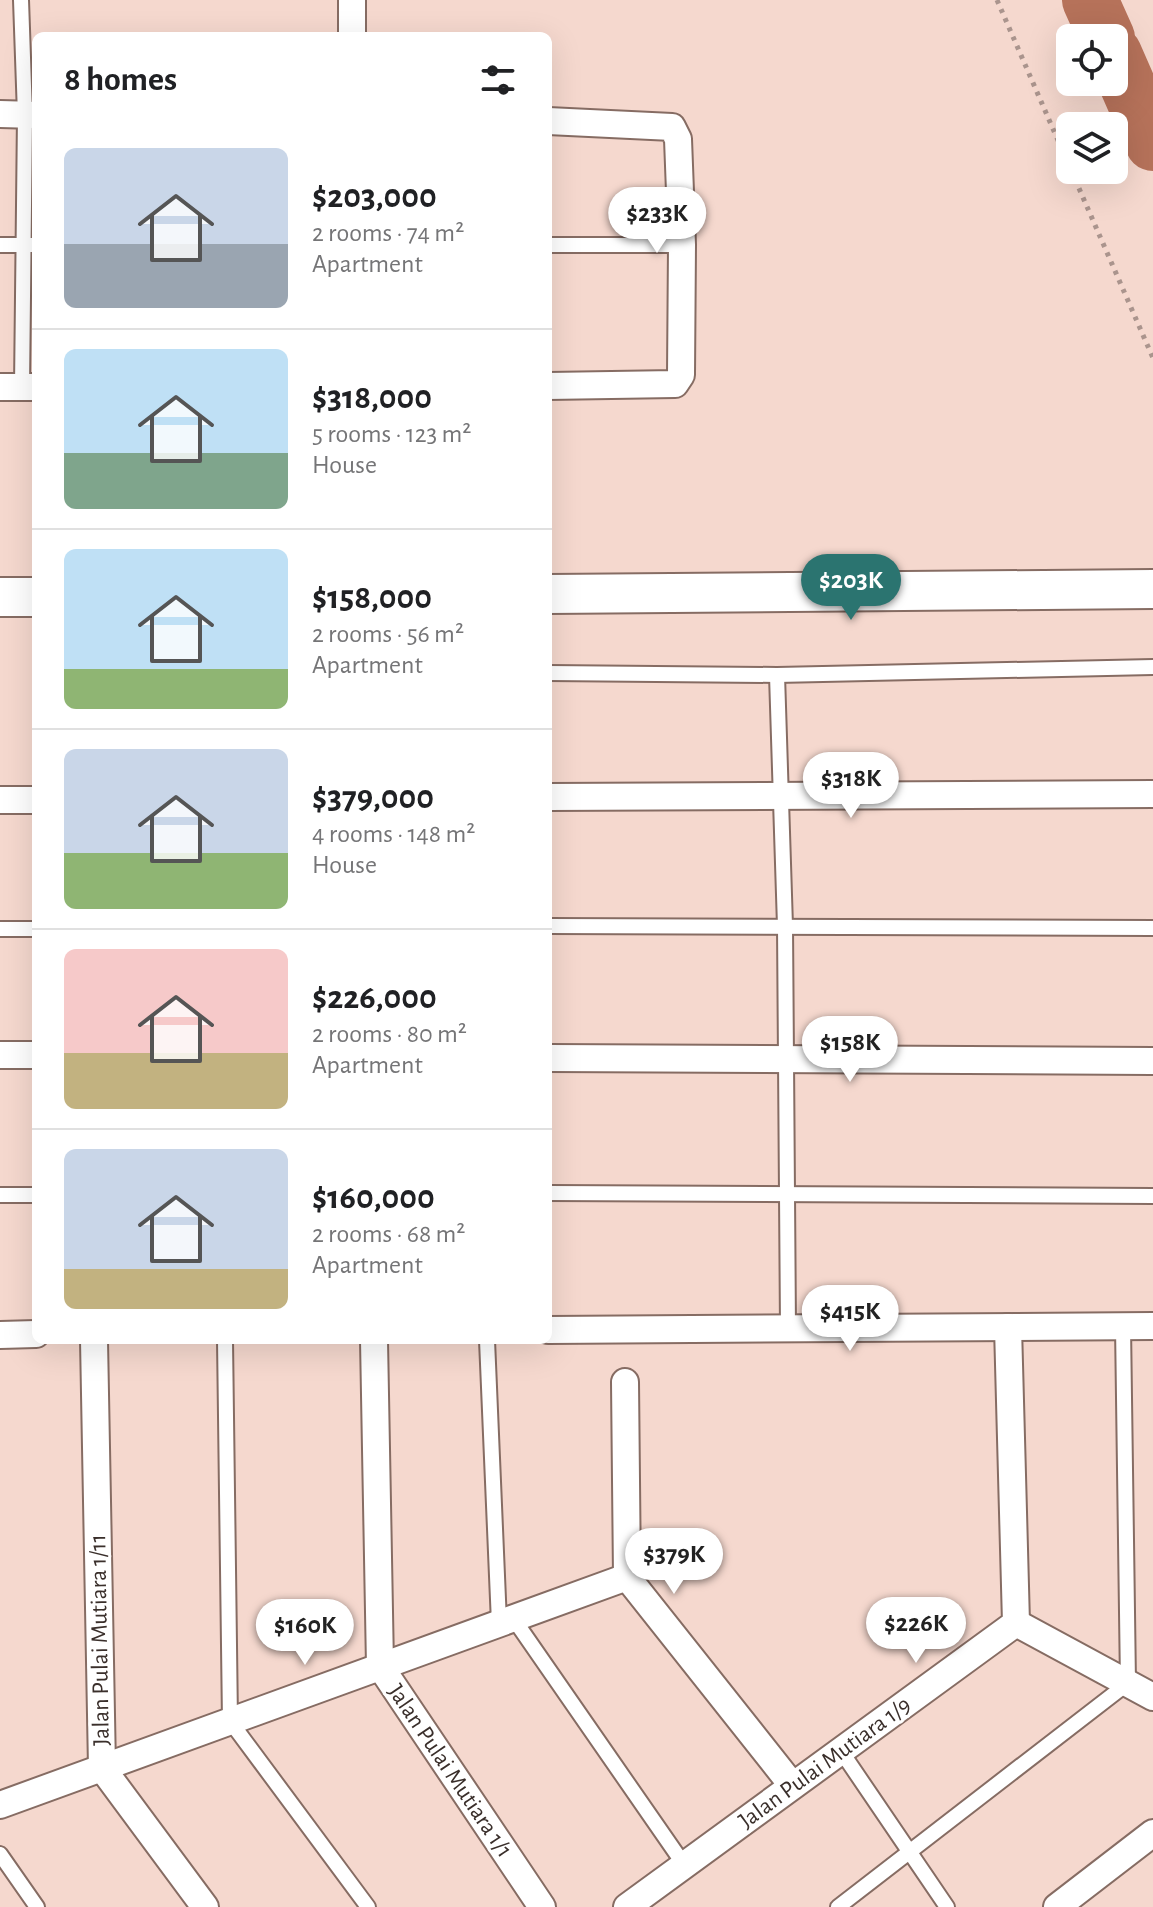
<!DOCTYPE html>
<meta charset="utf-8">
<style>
body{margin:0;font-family:"Alegreya Sans",sans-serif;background:#f6f6f6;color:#202124;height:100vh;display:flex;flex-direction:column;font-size:30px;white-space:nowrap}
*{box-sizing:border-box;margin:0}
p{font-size:26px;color:#757577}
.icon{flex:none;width:44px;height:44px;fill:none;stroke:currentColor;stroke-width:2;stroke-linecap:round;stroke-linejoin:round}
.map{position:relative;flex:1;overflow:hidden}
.side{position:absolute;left:32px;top:32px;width:520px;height:1312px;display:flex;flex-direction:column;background:#fff;border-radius:12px;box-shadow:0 8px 32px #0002}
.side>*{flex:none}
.buttons{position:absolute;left:1056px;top:24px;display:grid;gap:16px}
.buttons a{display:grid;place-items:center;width:72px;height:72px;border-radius:12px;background:#fff;box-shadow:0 8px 32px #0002;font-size:40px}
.price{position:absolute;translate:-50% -68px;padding:0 18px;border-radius:28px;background:#fff;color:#222;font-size:26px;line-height:52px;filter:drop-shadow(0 2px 4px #0008)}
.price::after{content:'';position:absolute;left:50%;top:48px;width:24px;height:18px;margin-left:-12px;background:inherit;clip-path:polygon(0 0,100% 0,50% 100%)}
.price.current{background:#2b7470;color:#fff}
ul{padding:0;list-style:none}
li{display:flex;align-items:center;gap:24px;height:200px;padding:0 32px}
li+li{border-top:2px solid #e0e0e0}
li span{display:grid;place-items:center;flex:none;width:224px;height:160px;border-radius:12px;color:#555}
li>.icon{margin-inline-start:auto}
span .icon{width:96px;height:96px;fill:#fffc;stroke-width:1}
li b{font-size:34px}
h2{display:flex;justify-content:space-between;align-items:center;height:96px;padding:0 32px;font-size:34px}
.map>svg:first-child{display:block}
</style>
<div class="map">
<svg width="1153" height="1907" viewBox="0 0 1153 1907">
<rect width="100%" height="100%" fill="#f5d8ce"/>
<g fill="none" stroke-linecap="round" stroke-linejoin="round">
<g stroke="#b6725a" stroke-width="56">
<polyline points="1090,0 1107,38"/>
<polyline points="1114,54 1153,143"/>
</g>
<g stroke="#866c63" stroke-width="18">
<g id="lane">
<polyline points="21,0 25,115 22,387"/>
<polyline points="0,245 36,245"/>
<polyline points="548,245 682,245"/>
<polyline points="548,673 777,675 1153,667"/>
<polyline points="777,675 785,926 788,1328"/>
<polyline points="548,926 1153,928"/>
<polyline points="0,929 36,929"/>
<polyline points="548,1193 1153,1196"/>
<polyline points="0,1195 36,1195"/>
<polyline points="225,1340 230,1721 368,1907"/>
<polyline points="487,1340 499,1623"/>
<polyline points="513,1618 685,1866"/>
<polyline points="841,1751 947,1907"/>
<polyline points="0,1854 37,1907"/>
<polyline points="838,1907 1128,1683 1123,1326"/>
</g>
</g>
<g stroke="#866c63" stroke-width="30">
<g id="street">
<polyline points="352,0 352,36"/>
<polyline points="0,114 36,115"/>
<polyline points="548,121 672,127 678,139 682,245 681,375 675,384 548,386"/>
<polyline points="0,387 36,387"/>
<polyline points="548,797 1153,794"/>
<polyline points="0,800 36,800"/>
<polyline points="0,1055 36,1055"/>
<polyline points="548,1058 1153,1061"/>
<polyline points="548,1330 1153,1326"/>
<polyline points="0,1335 36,1334"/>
<polyline points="94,1340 102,1768 205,1907"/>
<polyline points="374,1340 380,1666 542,1907"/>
<polyline points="625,1382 627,1577 792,1785"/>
<polyline points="1016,1623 1153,1697"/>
<polyline points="0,1805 627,1577"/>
<polyline points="627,1907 1016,1623 1008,1327"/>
<polyline points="1057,1907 1153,1833"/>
</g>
</g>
<g stroke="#866c63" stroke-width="42">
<g id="secondary">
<polyline points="548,594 1153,589"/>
<polyline points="0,597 36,597"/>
</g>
</g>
<g stroke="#aa948d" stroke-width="5" stroke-dasharray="4 6" stroke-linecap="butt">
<polyline points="997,0 1070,168"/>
<polyline points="1071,170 1153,358"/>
</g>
<use href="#lane" stroke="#fff" stroke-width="14"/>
<use href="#street" stroke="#fff" stroke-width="26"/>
<use href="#secondary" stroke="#fff" stroke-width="38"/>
</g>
<g text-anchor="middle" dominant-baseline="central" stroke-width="6" stroke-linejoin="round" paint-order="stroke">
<g font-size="24" fill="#3a2f2b" stroke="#fff">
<text transform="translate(100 1640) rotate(-91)">Jalan Pulai Mutiara 1/11</text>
<text transform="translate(825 1763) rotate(-36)">Jalan Pulai Mutiara 1/9</text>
<text transform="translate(450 1771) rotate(56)">Jalan Pulai Mutiara 1/1</text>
</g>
</g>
</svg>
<div class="buttons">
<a><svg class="icon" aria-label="locate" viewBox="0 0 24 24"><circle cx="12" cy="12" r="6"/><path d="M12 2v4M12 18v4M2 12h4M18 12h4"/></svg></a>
<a><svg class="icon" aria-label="layers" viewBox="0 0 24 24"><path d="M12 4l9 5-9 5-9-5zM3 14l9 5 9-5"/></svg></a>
</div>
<b class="price" style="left:657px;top:255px">$233K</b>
<b class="price current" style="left:851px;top:622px">$203K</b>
<b class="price" style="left:851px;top:820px">$318K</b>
<b class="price" style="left:850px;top:1084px">$158K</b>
<b class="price" style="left:850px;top:1353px">$415K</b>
<b class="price" style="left:674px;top:1596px">$379K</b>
<b class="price" style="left:916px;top:1665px">$226K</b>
<b class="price" style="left:305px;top:1667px">$160K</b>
<section class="side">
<h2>8 homes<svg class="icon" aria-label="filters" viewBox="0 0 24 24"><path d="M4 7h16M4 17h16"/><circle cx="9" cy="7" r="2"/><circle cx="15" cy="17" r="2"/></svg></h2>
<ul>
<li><span style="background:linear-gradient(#c9d6e8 60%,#9aa5b1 0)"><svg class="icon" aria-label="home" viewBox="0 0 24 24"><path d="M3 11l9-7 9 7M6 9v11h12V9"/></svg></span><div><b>$203,000</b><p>2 rooms · 74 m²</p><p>Apartment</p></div></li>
<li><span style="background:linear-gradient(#bfe0f5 65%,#7fa58c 0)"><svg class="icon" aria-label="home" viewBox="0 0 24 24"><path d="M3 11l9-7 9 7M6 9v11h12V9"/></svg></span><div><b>$318,000</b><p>5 rooms · 123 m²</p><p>House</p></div></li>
<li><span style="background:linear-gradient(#bfe0f5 75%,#8fb573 0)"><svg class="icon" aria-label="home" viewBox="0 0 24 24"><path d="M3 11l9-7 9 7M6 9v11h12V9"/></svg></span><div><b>$158,000</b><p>2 rooms · 56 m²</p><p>Apartment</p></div></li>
<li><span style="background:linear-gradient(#c9d6e8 65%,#8fb573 0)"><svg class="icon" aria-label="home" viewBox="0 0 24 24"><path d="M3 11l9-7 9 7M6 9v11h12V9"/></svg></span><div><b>$379,000</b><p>4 rooms · 148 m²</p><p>House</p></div></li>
<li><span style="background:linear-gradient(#f6c9c9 65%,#c2b280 0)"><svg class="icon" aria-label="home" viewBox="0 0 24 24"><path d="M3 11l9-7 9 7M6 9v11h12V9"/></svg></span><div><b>$226,000</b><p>2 rooms · 80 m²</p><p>Apartment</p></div></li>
<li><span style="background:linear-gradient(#c9d6e8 75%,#c2b280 0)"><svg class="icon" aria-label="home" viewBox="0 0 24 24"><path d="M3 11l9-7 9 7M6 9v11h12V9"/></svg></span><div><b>$160,000</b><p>2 rooms · 68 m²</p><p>Apartment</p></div></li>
</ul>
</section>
</div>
